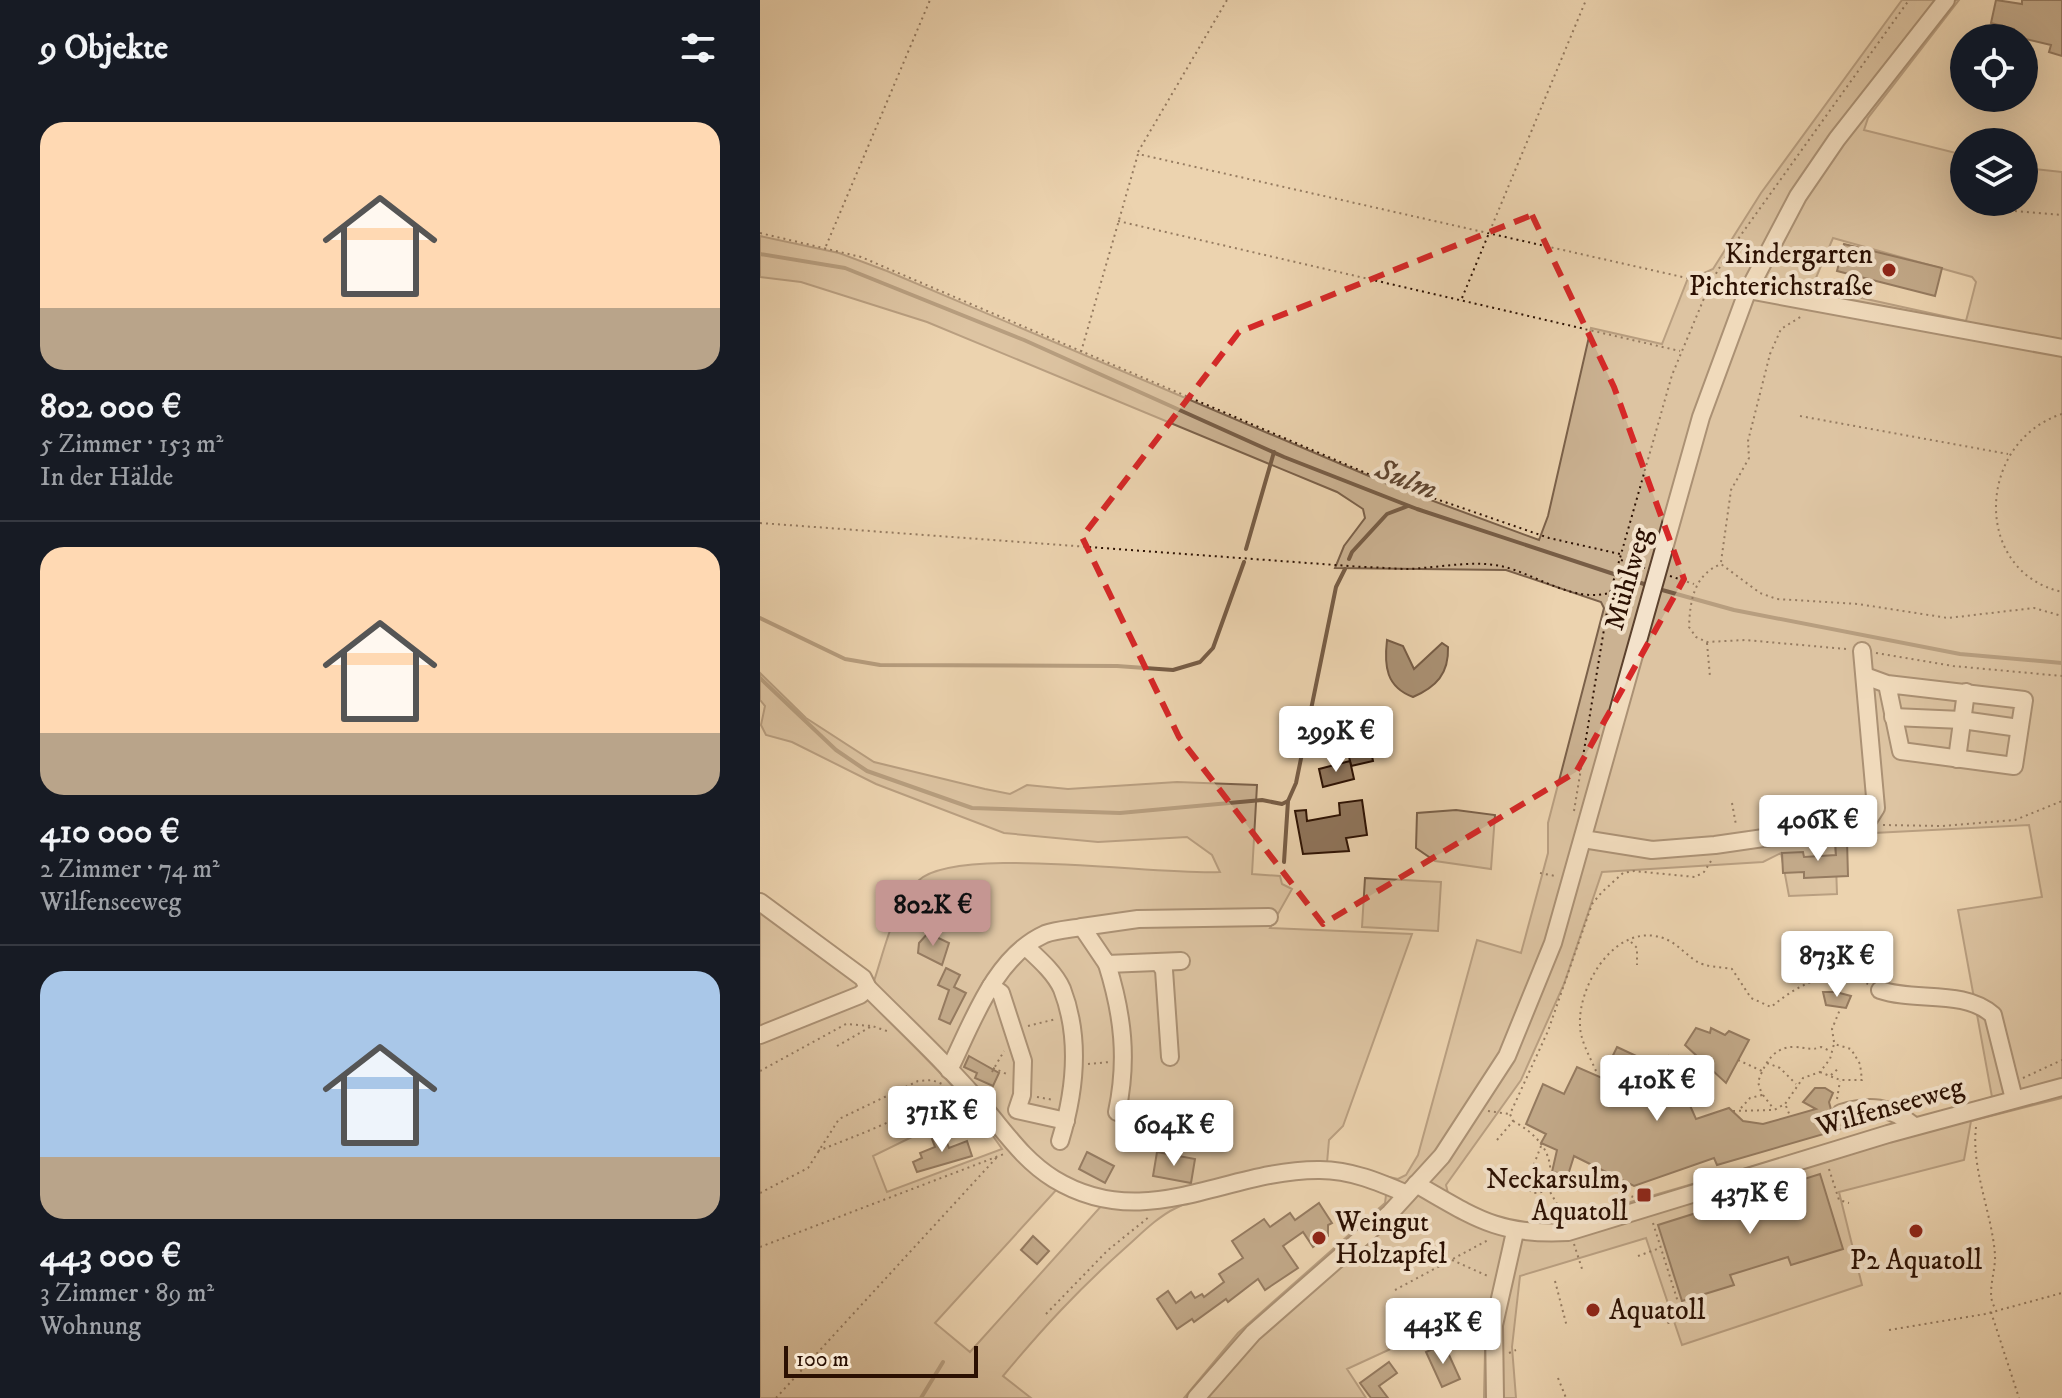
<!DOCTYPE html>
<html lang="de">
<meta charset="utf-8">
<style>
body{margin:0;font-family:"IM FELL DW Pica",serif;background:#242831;color:#f1f3f6;height:100vh;display:flex;flex-direction:column;font-size:30px;white-space:nowrap}
*{box-sizing:border-box;margin:0}
p{font-size:26px;color:#9ea1a6}
.icon{flex:none;width:44px;height:44px;fill:none;stroke:currentColor;stroke-width:2;stroke-linecap:round;stroke-linejoin:round}
.map{position:relative;flex:1;overflow:hidden}
.side{display:flex;flex-direction:column;background:#171b24;width:760px}
.side>*{flex:none}
.fabs{position:absolute;left:1190px;top:24px;display:grid;gap:16px}
.fabs a{display:grid;place-items:center;width:88px;height:88px;border-radius:50%;background:#171b24;box-shadow:0 8px 32px #0002;font-size:40px}
.scale{position:absolute;left:24px;bottom:20px;width:194px;box-sizing:border-box;padding-left:8px;border:4px solid #2b1002;border-top:0;font-size:22px;line-height:28px;white-space:nowrap;color:#2b1002;-webkit-text-stroke:6px #f3e2cb;paint-order:stroke}
.price{position:absolute;translate:-50% -68px;padding:0 18px;border-radius:8px;background:#fff;color:#222;font-size:26px;line-height:52px;filter:drop-shadow(0 2px 4px #0008)}
.price::after{content:'';position:absolute;left:50%;top:48px;width:24px;height:18px;margin-left:-12px;background:inherit;clip-path:polygon(0 0,100% 0,50% 100%)}
.price.current{background:#c59692;color:#111}
ul{padding:0;list-style:none}
li{display:grid;align-content:center;gap:16px;height:424px;padding:0 40px}
li+li{border-top:2px solid #363941}
li span{display:grid;place-items:center;height:248px;border-radius:24px;color:#555}
li>.icon{margin-inline-start:auto}
span .icon{width:144px;height:144px;fill:#fffc;stroke-width:1}
li b{font-size:34px}
h2{display:flex;justify-content:space-between;align-items:center;height:96px;padding:0 40px;font-size:34px}
main{display:flex;flex:1;min-height:0}
.map>svg:first-child{display:block}
</style>
<main>
<section class="side">
<h2>9 Objekte<svg class="icon" aria-label="filters" viewBox="0 0 24 24"><path d="M4 7h16M4 17h16"/><circle cx="9" cy="7" r="2"/><circle cx="15" cy="17" r="2"/></svg></h2>
<ul>
<li><span style="background:linear-gradient(#ffd9b3 75%,#b9a48a 0)"><svg class="icon" aria-label="home" viewBox="0 0 24 24"><path d="M3 11l9-7 9 7M6 9v11h12V9"/></svg></span><div><b>802 000 €</b><p>5 Zimmer · 153 m²</p><p>In der Hälde</p></div></li>
<li><span style="background:linear-gradient(#ffd9b3 75%,#b9a48a 0)"><svg class="icon" aria-label="home" viewBox="0 0 24 24"><path d="M3 11l9-7 9 7M6 9v11h12V9"/></svg></span><div><b>410 000 €</b><p>2 Zimmer · 74 m²</p><p>Wilfenseeweg</p></div></li>
<li><span style="background:linear-gradient(#a9c7e8 75%,#b9a48a 0)"><svg class="icon" aria-label="home" viewBox="0 0 24 24"><path d="M3 11l9-7 9 7M6 9v11h12V9"/></svg></span><div><b>443 000 €</b><p>3 Zimmer · 89 m²</p><p>Wohnung</p></div></li>
</ul>
</section>
<div class="map">
<svg width="1302" height="1398" viewBox="0 0 1302 1398">
<rect width="100%" height="100%" fill="#ecd3af"/>
<filter id="stains"><feTurbulence type="fractalNoise" baseFrequency=".0025" numOctaves="4"/><feColorMatrix values="0 0 0 0 .2 0 0 0 0 .09 0 0 0 0 .02 0 0 0 .5 -.17"/></filter>
<radialGradient id="worn" r=".72"><stop offset=".6" stop-color="#630" stop-opacity="0"/><stop offset="1" stop-color="#630" stop-opacity=".3"/></radialGradient>
<g fill="#cbb292" stroke="#7b614a" stroke-width="2" fill-rule="evenodd">
<path d="M1142 0H1199L1108 118 1104 130 1204 155V202H1264V168L1302 172V1098L1211 1121 1204 1160 1079 1192 1102 1285 922 1345 886 1238 760 1276 752 1347 756 1398H724L726 1305 587 1369 606 1398H424L478 1333 625 1203 626 1195C606 1176 566 1174 540 1177 499 1181 453 1189 416 1208 397 1217 380 1235 364 1249 317 1291 283 1328 243 1376L271 1398H0V897L114 981C125 948 133 907 158 881 195 844 401 876 460 872L452 855 427 837 338 842 244 833 116 784 32 742 6 735 1 725 5 706 0 700V673L46 718 114 762 225 789 250 794 267 785 308 789 417 782 497 785 492 874 520 876 522 884 532 889 510 928 652 934 583 1126 569 1140 567 1163 638 1179 646 1175 658 1155 717 940 761 953 788 853V823L844 608 841 602 746 570 575 568 584 546 605 518 603 509 577 492 167 322 41 282 0 277V236L79 253 127 271 630 485 779 540 788 516 831 328 902 344 930 273 942 274 953 269 1001 193ZM1073 238 1212 277 1216 282 1206 321 1052 287ZM1269 825 1282 897 1198 910 1232 1097 805 1221C751 1228 737 1219 689 1197L686 1185 761 1080 804 984 842 872 1003 862 1021 853 1029 896 1077 894 1075 835ZM213 1107 242 1149 127 1192 113 1156ZM298 1188 344 1203 210 1352 175 1323Z"/>
<polygon points="696,810 735,815 731,869 675,861 656,848 657,813"/>
<polygon points="605,878 681,882 678,931 602,927"/>
</g>
<path fill="#aa9174" stroke="#775d46" stroke-width="2" d="M627 640 643 646 654 669 682 643 688 647C689 674 676 687 653 697 626 687 624 666 627 640Z"/>
<g fill="none" stroke-linecap="round" stroke-linejoin="round">
<g stroke="#775d46" stroke-width="4">
<polyline points="0,254 85,268 264,340 524,457 657,509 887,585"/>
<polyline points="486,549 514,452"/>
<polyline points="589,559 592,552 627,514 648,506"/>
<polyline points="895,588 974,610 1200,654 1302,663"/>
<polyline points="0,618 85,659 120,665 357,666 413,670 440,662 453,648 484,562"/>
<polyline points="0,678 76,750 107,771 212,808 360,813 502,800 522,804 528,801"/>
<polyline points="524,862 528,801 536,783 576,587 585,569"/>
<polyline points="161,1398 183,1362"/>
</g>
</g>
<g fill="#8f755c" stroke="#2b1002" stroke-width="2">
<polygon points="1236,0 1262,4 1262,0 1302,0 1302,56 1289,52 1291,45 1253,36 1254,29 1231,23"/>
<polygon points="1084,244 1182,268 1175,296 1077,271"/>
<polygon points="609,742 613,761 591,766 587,747"/>
<polygon points="590,761 594,779 563,787 559,769"/>
<polygon points="602,800 607,835 586,838 589,851 543,854 535,811 546,810 547,821 580,815 579,803"/>
<polygon points="1087,840 1088,876 1044,878 1044,872 1023,873 1022,853 1043,852 1044,857 1076,855 1075,841"/>
<polygon points="168,933 189,943 182,965 158,953 159,943"/>
<polygon points="186,968 200,975 194,987 206,993 190,1024 179,1019 189,990 178,985"/>
<polygon points="1063,992 1076,992 1091,996 1086,1008 1066,1005"/>
<polygon points="936,1028 950,1033 951,1028 965,1035 969,1031 989,1040 966,1083 925,1045"/>
<polygon points="857,1047 889,1062 908,1056 936,1119 969,1108 983,1121 1003,1124 1056,1109 1043,1102 1055,1088 1065,1088 1073,1093 1069,1102 1074,1121 1105,1122 957,1165 954,1158 874,1186 814,1156 808,1175 792,1172 797,1150 781,1143 786,1134 766,1124 783,1084 804,1094 817,1067 842,1078"/>
<polygon points="209,1056 239,1073 233,1086 215,1078 217,1073 204,1067"/>
<polygon points="184,1135 189,1148 207,1141 212,1156 157,1172 153,1162 162,1158 160,1153 175,1147 172,1139"/>
<polygon points="327,1152 354,1166 345,1183 319,1169"/>
<polygon points="397,1152 435,1159 431,1183 393,1176"/>
<polygon points="1060,1174 1083,1249 1031,1265 1028,1257 970,1275 974,1285 922,1301 898,1225"/>
<polygon points="559,1203 572,1223 568,1225 568,1236 553,1247 543,1232 523,1246 538,1268 505,1290 498,1279 468,1302 466,1299 434,1322 432,1319 417,1329 397,1299 408,1291 416,1303 431,1292 435,1298 442,1294 444,1297 464,1282 459,1274 483,1258 472,1241 504,1219 510,1227 530,1213 535,1220"/>
<polygon points="273,1236 289,1251 277,1264 261,1250"/>
<polygon points="684,1344 700,1379 682,1387 666,1352"/>
<polygon points="629,1362 637,1373 619,1386 628,1398 611,1398 600,1383"/>
</g>
<g fill="none" stroke-linecap="round" stroke-linejoin="round">
<g stroke="#5b412d" stroke-width="20">
<g id="minor">
<polyline points="988,290 1302,348"/>
<polyline points="1105,676 1127,684 1264,700 1254,766 1141,751 1127,684"/>
<polyline points="1133,717 1202,720 1259,728"/>
<polyline points="1197,759 1206,692"/>
<polyline points="823,839 892,850 955,845 1101,824 1109,819 1116,808 1102,651"/>
<path d="M0 902 103 978 108 988C148 1028 190 1067 226 1110 248 1136 265 1161 294 1179 386 1235 466 1169 560 1170 591 1170 619 1182 647 1194"/>
<polyline points="322,927 378,919 509,917"/>
<path d="M266 947C279 959 295 973 302 989 321 1038 315 1092 300 1141"/>
<path d="M347 964C363 1015 368 1060 357 1112"/>
<polyline points="400,964 404,970 410,1057"/>
<polyline points="231,986 241,993 263,1061 262,1095 257,1110 306,1121"/>
<path d="M1120 990C1155 1002 1204 989 1233 1015L1254 1099"/>
<polyline points="0,1035 100,995 108,988"/>
<path d="M189 1070C212 1024 234 957 285 934 296 930 311 929 322 927L347 964 421 961"/>
<path d="M1081 1113C1110 1104 1130 1106 1154 1126"/>
<path d="M656 1184C714 1217 738 1236 808 1232L1128 1134 1302 1087"/>
<polyline points="436,1398 493,1333 630,1213 682,1156 747,1056 793,943 941,417 986,295 1038,196 1077,139 1186,0"/>
<polyline points="735,1398 734,1325 755,1232"/>
</g>
</g>
<g stroke="#2b1002" stroke-width="2" stroke-dasharray="2 4" stroke-linecap="butt">
<polyline points="378,152 467,0"/>
<polyline points="1243,210 1302,215"/>
<polyline points="358,221 920,351"/>
<polyline points="0,233 101,257 627,482 789,538 860,554"/>
<polyline points="66,246 170,0"/>
<polyline points="953,282 973,290"/>
<polyline points="702,298 826,0"/>
<polyline points="321,352 378,154 949,283"/>
<path d="M1302 414C1217 441 1211 571 1302 592"/>
<polyline points="1040,416 1248,454"/>
<path d="M0 523 603 567C618 567 633 569 647 569 678 568 710 560 741 566 776 574 813 603 849 593"/>
<polyline points="861,560 885,568"/>
<polyline points="961,562 971,490 989,458 988,441 1010,354 1021,329 1042,316"/>
<polyline points="910,576 934,584"/>
<polyline points="947,643 950,677"/>
<path d="M1086 649 985 640 947 642 936 637 929 627C930 600 934 575 961 564L1000 593 1017 599 1098 604 1188 618 1274 608 1302 616"/>
<polyline points="1116,653 1193,666 1302,676"/>
<polyline points="972,803 976,825"/>
<polyline points="814,811 850,593 912,375 950,284 968,253 1149,0"/>
<polyline points="1123,825 1182,826 1255,820 1302,801"/>
<polyline points="780,873 795,876"/>
<polyline points="871,942 877,948 877,965"/>
<polyline points="268,1026 296,1019"/>
<polyline points="1074,1042 1072,1029 1081,1007"/>
<polyline points="77,1046 112,1026 130,1032"/>
<polyline points="978,1060 1002,1071"/>
<polyline points="1007,1063 1020,1068 1036,1084"/>
<polyline points="328,1064 350,1062"/>
<polyline points="233,1068 249,1075"/>
<polyline points="0,1071 86,1024 112,1026"/>
<path d="M836 1071C830 1057 820 1040 820 1025 818 988 851 929 895 936 914 939 921 951 936 961 944 967 961 967 972 969L991 998 1011 1007C1039 984 1071 966 1108 984"/>
<polyline points="232,1072 244,1051"/>
<polyline points="1071,1075 1080,1067"/>
<polyline points="1263,1078 1302,1060"/>
<polyline points="1003,1095 1013,1108"/>
<polyline points="277,1097 294,1100"/>
<polyline points="1077,1099 1080,1081"/>
<polyline points="1026,1106 1030,1116"/>
<path d="M981 1108 990 1098 1002 1095 998 1082C1004 1065 1013 1046 1035 1047 1045 1047 1050 1051 1061 1047L1068 1050"/>
<polyline points="728,1111 749,1114"/>
<polyline points="973,1111 1014,1110 1025,1104 1043,1078 1060,1072 1070,1059 1074,1044 1091,1049 1100,1064 1102,1080 1080,1080 1060,1072"/>
<path d="M753 1121C775 1133 793 1151 790 1177L853 1187 873 1197"/>
<path d="M1216 1127C1211 1169 1232 1213 1235 1255 1236 1272 1225 1296 1236 1309"/>
<polyline points="737,1140 753,1121 750,1114 788,1031 832,904 842,892 863,873 874,871 935,877 944,872 951,861"/>
<path d="M781 1146 766 1185 772 1193C786 1193 796 1188 800 1174"/>
<path d="M58 1151C91 1137 162 1114 181 1086"/>
<polyline points="1069,1169 1079,1200 1089,1203"/>
<polyline points="770,1173 790,1177 789,1190 804,1216"/>
<polyline points="0,1193 48,1168 79,1119 158,1081 172,1080 182,1084"/>
<polyline points="893,1223 923,1318 905,1324"/>
<polyline points="814,1244 823,1272"/>
<polyline points="0,1247 244,1154"/>
<polyline points="878,1256 900,1248"/>
<polyline points="692,1260 730,1277"/>
<polyline points="795,1281 807,1327"/>
<polyline points="635,1290 730,1239"/>
<polyline points="1231,1312 1259,1398"/>
<polyline points="286,1314 348,1250 389,1217"/>
<polyline points="1129,1330 1225,1314 1302,1293"/>
<polyline points="749,1353 756,1350"/>
<polyline points="798,1378 806,1398"/>
<polyline points="16,1398 238,1156"/>
</g>
<use href="#minor" stroke="#f3e2cb" stroke-width="16"/>
</g>
<path d="M0 0H1302V1398H0ZM772 215 854 387 924 579 816 772 563 924 419 737 322 537 479 332Z" fill="#ecd3af" fill-opacity=".55" fill-rule="evenodd"/>
<path fill="none" stroke="#d62828" stroke-width="6" stroke-dasharray="16 10" stroke-linejoin="round" d="M772 215 854 387 924 579 816 772 563 924 419 737 322 537 479 332Z"/>
<g fill="#8f2418" stroke="#f3e2cb" stroke-width="3">
<circle cx="1129" cy="270" r="8"/>
<rect x="876" y="1187" width="16" height="16" rx="4"/>
<circle cx="1156" cy="1231" r="8"/>
<circle cx="559" cy="1238" r="8"/>
<circle cx="833" cy="1310" r="8"/>
</g>
<g text-anchor="middle" dominant-baseline="central" stroke-width="8" stroke-linejoin="round" paint-order="stroke">
<g font-size="28" fill="#2b1002" stroke="#f3e2cb" text-anchor="end">
<text x="1113" y="254">Kindergarten<tspan x="1113" dy="32">Pichterichstraße</tspan></text>
<text x="868" y="1179">Neckarsulm,<tspan x="868" dy="32">Aquatoll</tspan></text>
<text x="575" y="1222" text-anchor="start">Weingut<tspan x="575" dy="32">Holzapfel</tspan></text>
<text x="1156" y="1260" text-anchor="middle">P2 Aquatoll</text>
<text x="849" y="1310" text-anchor="start">Aquatoll</text>
</g>
<g font-size="28" fill="#2b1002" stroke="#f3e2cb">
<text transform="translate(868 579) rotate(-74)">Mühlweg</text>
<text transform="translate(1130 1107) rotate(-16)">Wilfenseeweg</text>
</g>
<g font-size="30" font-style="italic" fill="#5e4430" stroke="#f3e2cb">
<text transform="translate(646 480) rotate(22)">Sulm</text>
</g>
</g>
<rect width="100%" height="100%" filter="url(#stains)"/>
<rect width="100%" height="100%" fill="url(#worn)"/>
</svg>
<div class="fabs">
<a><svg class="icon" aria-label="locate" viewBox="0 0 24 24"><circle cx="12" cy="12" r="6"/><path d="M12 2v4M12 18v4M2 12h4M18 12h4"/></svg></a>
<a><svg class="icon" aria-label="layers" viewBox="0 0 24 24"><path d="M12 4l9 5-9 5-9-5zM3 14l9 5 9-5"/></svg></a>
</div>
<div class="scale">100 m</div>
<b class="price" style="left:576px;top:774px">299K €</b>
<b class="price" style="left:1058px;top:863px">406K €</b>
<b class="price current" style="left:173px;top:948px">802K €</b>
<b class="price" style="left:1077px;top:999px">873K €</b>
<b class="price" style="left:897px;top:1123px">410K €</b>
<b class="price" style="left:182px;top:1154px">371K €</b>
<b class="price" style="left:414px;top:1168px">604K €</b>
<b class="price" style="left:990px;top:1236px">437K €</b>
<b class="price" style="left:683px;top:1366px">443K €</b>
</div>
</main>
